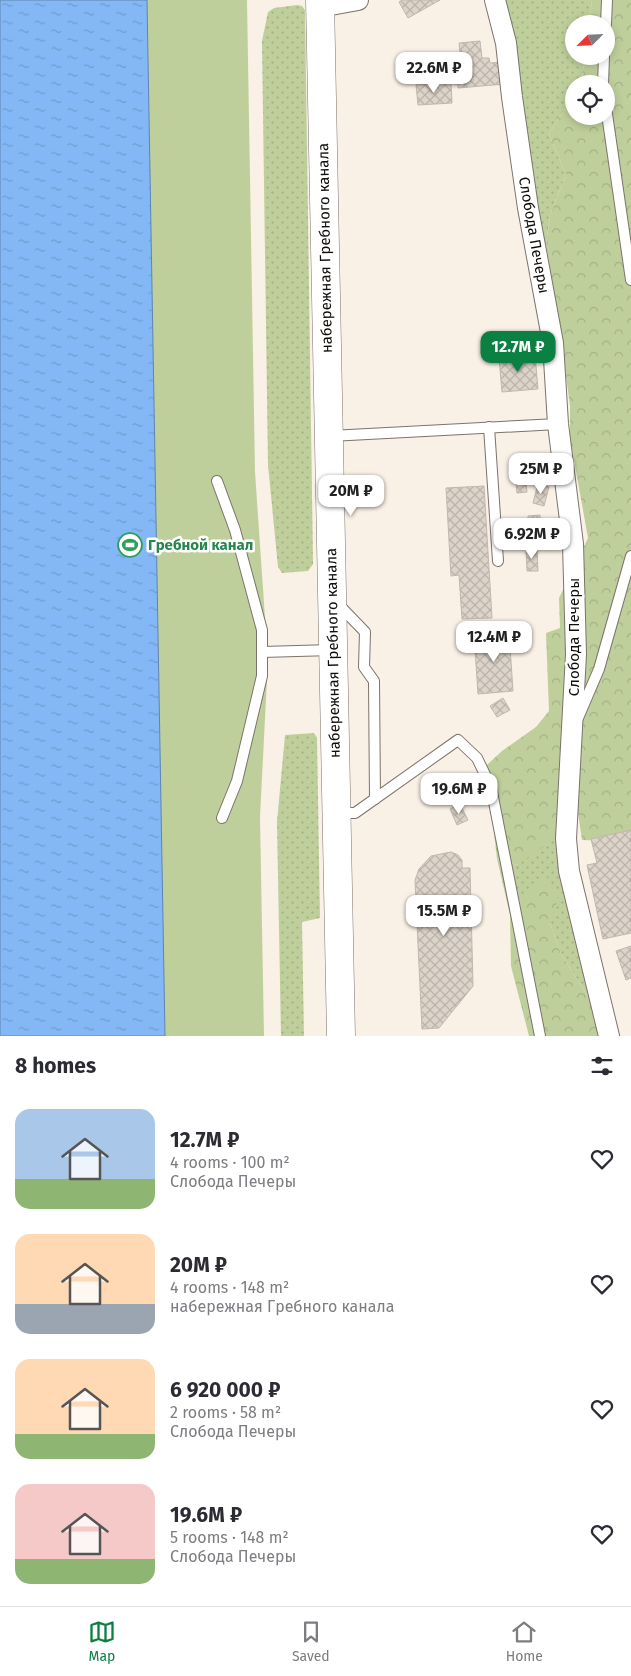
<!DOCTYPE html>
<meta charset="utf-8">
<style>
body{margin:0;font-family:"Fira Sans",sans-serif;background:#f7f7f7;color:#2b2b33;height:100vh;display:flex;flex-direction:column;font-size:19px;white-space:nowrap}
*{box-sizing:border-box;margin:0}
p{font-size:16px;color:#7c7c81}
.icon{flex:none;width:28px;height:28px;fill:none;stroke:currentColor;stroke-width:2;stroke-linecap:round;stroke-linejoin:round}
.map{position:relative;height:1036px;overflow:hidden}
.details{display:flex;flex-direction:column;background:#fff;flex:1}
.details>*{flex:none}
.needle{width:32px;rotate:246deg}
.buttons{position:absolute;left:565px;top:15px;display:grid;gap:10px}
.buttons a{display:grid;place-items:center;width:50px;height:50px;border-radius:50%;background:#fff;box-shadow:0 2px 8px #0003;font-size:25px}
.price{position:absolute;translate:-50% -42px;padding:0 11px;border-radius:10px;background:#fff;color:#222;font-size:16px;line-height:32px;filter:drop-shadow(0 1px 2px #0008)}
.price::after{content:'';position:absolute;left:50%;top:30px;width:15px;height:11px;margin-left:-8px;background:inherit;clip-path:polygon(0 0,100% 0,50% 100%)}
.price.selected{background:#0b8043;color:#fff}
ul{padding:0;list-style:none}
li{display:flex;align-items:center;gap:15px;height:125px;padding:0 15px}
li span{display:grid;place-items:center;flex:none;width:140px;height:100px;border-radius:15px;color:#555}
li>.icon{margin-inline-start:auto}
span .icon{width:60px;height:60px;fill:#fffc;stroke-width:1}
li b{font-size:21px}
h2{display:flex;justify-content:space-between;align-items:center;height:60px;padding:0 15px;font-size:21px}
.dock{display:flex;justify-content:space-around;align-items:center;height:70px;border-top:1px solid #e1e1e2;background:#fff;font-size:14px;color:#7c7c81}
.dock a{display:grid;justify-items:center;gap:2px}
.dock .selected{color:#0b8043}
.map>svg:first-child{display:block}
</style>
<div class="map">
<svg width="631" height="1036" viewBox="0 0 631 1036">
<defs>
<pattern id="green-dots" width="8" height="8" patternUnits="userSpaceOnUse" patternTransform="scale(1.25)"><rect width="8" height="8" fill="#bfcf9b"/><path d="M2 2h.1M6 6h.1" fill="none" stroke="#a3b184" stroke-width="1.8" stroke-linecap="round"/></pattern>
<pattern id="forest-crowns" width="20" height="18" patternUnits="userSpaceOnUse" patternTransform="scale(1.25)"><rect width="20" height="18" fill="#bfcf9b"/><path d="M2 6a3 3 0 1 1 6 0M12 15a3 3 0 1 1 6 0" fill="none" stroke="#a3b184"/></pattern>
<pattern id="water-ripples" width="26" height="14" patternUnits="userSpaceOnUse" patternTransform="scale(1.25)"><rect width="26" height="14" fill="#83b7f5"/><path d="M2 4q2-2 4 0t4 0M15 11q2-2 4 0t4 0" fill="none" stroke="#709cd1"/></pattern>
<pattern id="building-cross-hatch" width="8" height="8" patternUnits="userSpaceOnUse" patternTransform="scale(1.25)"><rect width="8" height="8" fill="#dcd3c9"/><path d="M0 0l8 8M0 8l8-8" fill="none" stroke="#bcb4ab"/></pattern>
</defs>
<rect width="100%" height="100%" fill="#f9f0e6"/>
<g fill="url(#green-dots)">
<polygon points="504,0 592,0 589,24 574,24 574,56 585,56 581,84 574,84 574,101 564,110 549,134 566,175 550,215 546,245 538,227"/>
<polygon points="297,5 302,6 305,10 313,564 308,571 282,573 278,567 268,465 262,41 268,12 274,8"/>
<polygon points="314,733 317,738 320,918 302,922 304,1036 281,1036 277,822 285,735"/>
<polygon points="561,826 590,1000 561,954 550,923 521,898 510,915 497,859 517,865"/>
</g>
<g fill="url(#forest-crowns)">
<polygon points="592,0 631,0 631,838 612,841 582,840 577,806 546,845 517,865 497,859 492,815 487,792 475,776 502,751 536,727 549,711 546,633 560,628 559,598 588,538 570,438 570,406 558,317 546,245 550,215 566,175 549,134 564,110 574,101 574,116 606,116 606,84 581,84 585,56 606,56 606,24 589,24"/>
<polygon points="547,877 559,895 550,923 561,954 590,1000 602,1036 529,1036 511,966 510,915 521,898"/>
</g>
<polygon fill="#bfcf9b" points="0,0 247,0 255,472 265,618 267,679 260,817 264,1036 0,1036"/>
<polygon fill="url(#water-ripples)" stroke="#6084ae" points="0,0 147,0 165,1036 0,1036"/>
<g fill="url(#building-cross-hatch)" stroke="#c0b7ae">
<polygon points="402,0 440,0 408,18 399,2"/>
<polygon points="480,41 482,58 489,58 490,63 503,62 505,84 458,88 458,84 454,84 452,61 461,61 459,43"/>
<polygon points="451,83 452,103 418,105 416,85"/>
<polygon points="535,355 538,389 502,392 499,358"/>
<polygon points="515,474 525,474 527,492 517,493"/>
<polygon points="538,484 549,487 544,506 533,503"/>
<polygon points="484,486 492,618 462,619 459,575 451,576 446,488"/>
<polygon points="540,515 541,533 528,534 528,516"/>
<polygon points="526,548 537,548 538,571 527,571"/>
<polygon points="509,632 513,691 478,694 474,635"/>
<polygon points="503,698 510,710 497,717 490,706"/>
<polygon points="460,804 468,820 457,825 450,809"/>
<polygon points="631,830 631,933 603,939 587,865 597,863 591,839"/>
<polygon points="451,852 458,855 462,860 462,868 470,868 473,986 439,1028 422,1029 415,880 419,869 431,856"/>
<polygon points="631,946 631,978 626,980 616,951"/>
</g>
<g fill="none" stroke-linecap="round" stroke-linejoin="round">
<g stroke="#7c736b" stroke-width="12">
<g id="lane">
<polyline points="606,24 607,0"/>
<polyline points="603,84 604,56"/>
<polyline points="606,107 631,280"/>
<polyline points="489,427 498,561"/>
<polyline points="330,436 558,424"/>
<polyline points="217,481 235,530 262,630 262,676 237,781 222,818"/>
<polyline points="338,604 365,632 364,667 374,681 375,799"/>
<polyline points="262,652 332,650"/>
<polyline points="578,718 599,669 631,556"/>
<polyline points="337,813 355,813 458,740 477,758 491,787 540,1036"/>
</g>
</g>
<g stroke="#7c736b" stroke-width="22">
<g id="street">
<polyline points="495,0 506,43 512,97 528,208 553,343 558,424 573,544 576,654 566,839 569,871 609,1036"/>
<polyline points="320,7 358,0"/>
</g>
</g>
<g stroke="#7c736b" stroke-width="29">
<polyline id="secondary" points="320,0 341,1036"/>
</g>
<use href="#lane" stroke="#fff" stroke-width="10"/>
<use href="#street" stroke="#fff" stroke-width="20"/>
<use href="#secondary" stroke="#fff" stroke-width="28"/>
</g>
<defs>
<g id="stadium-ring" transform="scale(1.25)"><circle r="9.5" fill="#fff" stroke="#2e9e5b" stroke-width="1.5"/><path d="M0-5a6.5 5 0 1 0 0 10a6.5 5 0 1 0 0-10ZM-3.5-1.8h7v3.6h-7Z" fill="#2e9e5b"/></g>
</defs>
<g fill-rule="evenodd">
<use href="#stadium-ring" x="130" y="545"/>
</g>
<g text-anchor="middle" dominant-baseline="central" stroke-width="5" stroke-linejoin="round" paint-order="stroke">
<g font-size="15" fill="#100d0a" stroke="#fff">
<text transform="translate(534 235) rotate(80)">Слобода Печеры</text>
<text transform="translate(325 248) rotate(-91)">набережная Гребного канала</text>
<text transform="translate(574 637) rotate(-90)">Слобода Печеры</text>
<text transform="translate(333 653) rotate(-91)">набережная Гребного канала</text>
</g>
<g font-size="15" font-weight="bold" fill="#27864d" stroke="#fff" text-anchor="start">
<text x="148" y="545">Гребной канал</text>
</g>
</g>
</svg>
<div class="buttons">
<a><svg class="needle" viewBox="-14 -14 28 28"><path d="M0-13l5 13h-10z" fill="#e53935"/><path d="M0 13l5-13h-10z" fill="#7c7c81"/></svg></a>
<a><svg class="icon" aria-label="locate" viewBox="0 0 24 24"><circle cx="12" cy="12" r="6"/><path d="M12 2v4M12 18v4M2 12h4M18 12h4"/></svg></a>
</div>
<b class="price" style="left:434px;top:94px">22.6M ₽</b>
<b class="price selected" style="left:518px;top:373px">12.7M ₽</b>
<b class="price" style="left:541px;top:495px">25M ₽</b>
<b class="price" style="left:351px;top:517px">20M ₽</b>
<b class="price" style="left:532px;top:560px">6.92M ₽</b>
<b class="price" style="left:494px;top:663px">12.4M ₽</b>
<b class="price" style="left:459px;top:815px">19.6M ₽</b>
<b class="price" style="left:444px;top:937px">15.5M ₽</b>
</div>
<section class="details">
<h2>8 homes<svg class="icon" aria-label="filters" viewBox="0 0 24 24"><path d="M4 7h16M4 17h16"/><circle cx="9" cy="7" r="2"/><circle cx="15" cy="17" r="2"/></svg></h2>
<ul>
<li><span style="background:linear-gradient(#a9c7e8 70%,#8fb573 0)"><svg class="icon" aria-label="home" viewBox="0 0 24 24"><path d="M3 11l9-7 9 7M6 9v11h12V9"/></svg></span><div><b>12.7M ₽</b><p>4 rooms · 100 m²</p><p>Слобода Печеры</p></div><svg class="icon" aria-label="heart" viewBox="0 0 24 24"><path d="M12 20l-8-8c-3-5 5-10 8-4 3-6 11-1 8 4z"/></svg></li>
<li><span style="background:linear-gradient(#ffd9b3 70%,#9aa5b1 0)"><svg class="icon" aria-label="home" viewBox="0 0 24 24"><path d="M3 11l9-7 9 7M6 9v11h12V9"/></svg></span><div><b>20M ₽</b><p>4 rooms · 148 m²</p><p>набережная Гребного канала</p></div><svg class="icon" aria-label="heart" viewBox="0 0 24 24"><path d="M12 20l-8-8c-3-5 5-10 8-4 3-6 11-1 8 4z"/></svg></li>
<li><span style="background:linear-gradient(#ffd9b3 75%,#8fb573 0)"><svg class="icon" aria-label="home" viewBox="0 0 24 24"><path d="M3 11l9-7 9 7M6 9v11h12V9"/></svg></span><div><b>6 920 000 ₽</b><p>2 rooms · 58 m²</p><p>Слобода Печеры</p></div><svg class="icon" aria-label="heart" viewBox="0 0 24 24"><path d="M12 20l-8-8c-3-5 5-10 8-4 3-6 11-1 8 4z"/></svg></li>
<li><span style="background:linear-gradient(#f6c9c9 75%,#8fb573 0)"><svg class="icon" aria-label="home" viewBox="0 0 24 24"><path d="M3 11l9-7 9 7M6 9v11h12V9"/></svg></span><div><b>19.6M ₽</b><p>5 rooms · 148 m²</p><p>Слобода Печеры</p></div><svg class="icon" aria-label="heart" viewBox="0 0 24 24"><path d="M12 20l-8-8c-3-5 5-10 8-4 3-6 11-1 8 4z"/></svg></li>
</ul>
</section>
<nav class="dock">
<a class="selected"><svg class="icon" aria-label="map" viewBox="0 0 24 24"><path d="M3 6l6-2 6 2 6-2v14l-6 2-6-2-6 2zM9 4v14M15 6v14"/></svg>Map</a>
<a><svg class="icon" aria-label="saved" viewBox="0 0 24 24"><path d="M7 4h10v16l-5-4-5 4z"/></svg>Saved</a>
<a><svg class="icon" aria-label="home" viewBox="0 0 24 24"><path d="M3 11l9-7 9 7M6 9v11h12V9"/></svg>Home</a>
</nav>
